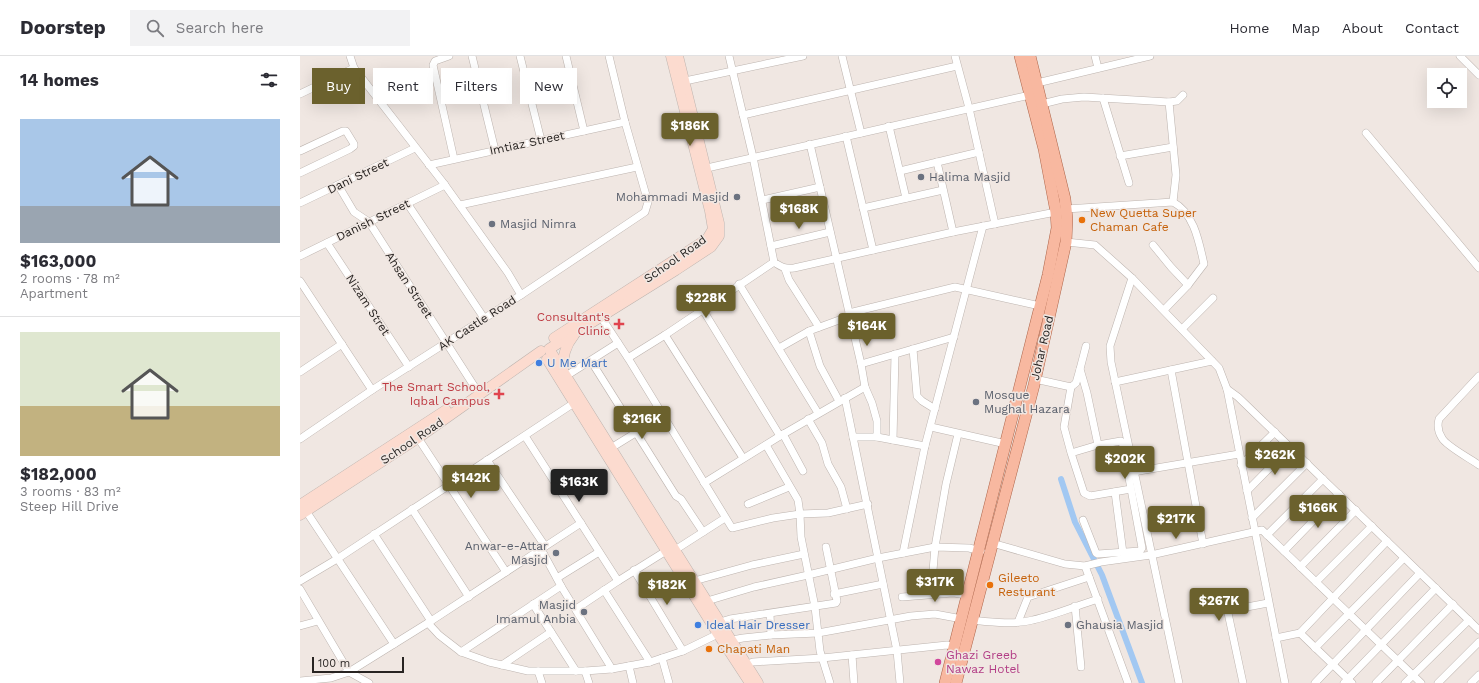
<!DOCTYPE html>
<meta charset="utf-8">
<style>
body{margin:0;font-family:"Work Sans",sans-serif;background:#f2f2f3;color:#2b2b33;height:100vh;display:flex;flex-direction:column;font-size:15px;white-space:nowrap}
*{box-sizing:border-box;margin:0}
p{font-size:13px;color:#7c7c81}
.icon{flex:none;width:22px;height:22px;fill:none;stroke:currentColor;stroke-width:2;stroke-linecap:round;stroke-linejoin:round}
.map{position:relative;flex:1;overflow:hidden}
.panel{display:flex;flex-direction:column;background:#fff;width:300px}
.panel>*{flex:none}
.top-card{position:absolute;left:12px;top:12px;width:380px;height:36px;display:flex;gap:8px}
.tools{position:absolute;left:1127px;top:12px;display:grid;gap:8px}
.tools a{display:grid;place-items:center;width:40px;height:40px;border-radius:0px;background:#fff;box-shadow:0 4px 16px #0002;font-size:20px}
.scale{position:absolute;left:12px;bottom:10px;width:92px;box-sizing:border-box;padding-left:4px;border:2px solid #282422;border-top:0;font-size:11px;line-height:14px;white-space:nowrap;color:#282422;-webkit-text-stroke:3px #f0e7e2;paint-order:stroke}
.price{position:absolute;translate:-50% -34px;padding:0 9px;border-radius:4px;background:#6b612d;color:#fff;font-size:13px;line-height:26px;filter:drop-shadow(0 1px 2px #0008)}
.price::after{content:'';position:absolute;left:50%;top:24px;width:12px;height:9px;margin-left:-6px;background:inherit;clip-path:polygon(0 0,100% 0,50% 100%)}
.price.selected{background:#222;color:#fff}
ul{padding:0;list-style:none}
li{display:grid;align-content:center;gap:8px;height:212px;padding:0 20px}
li+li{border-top:1px solid #e1e1e2}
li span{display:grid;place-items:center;height:124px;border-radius:0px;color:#555}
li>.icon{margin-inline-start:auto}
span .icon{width:72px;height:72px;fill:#fffc;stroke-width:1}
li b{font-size:17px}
h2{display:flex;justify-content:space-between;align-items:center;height:48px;padding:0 20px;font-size:17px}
.pill{padding:0 14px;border-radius:0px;background:#fff;box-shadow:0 4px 16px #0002;font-size:14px;line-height:36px}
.pill.selected{background:#6b612d;color:#fff}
header{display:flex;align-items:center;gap:24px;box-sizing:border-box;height:56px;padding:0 20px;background:#fff;border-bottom:1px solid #e1e1e2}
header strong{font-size:19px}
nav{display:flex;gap:22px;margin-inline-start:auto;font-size:14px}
.search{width:280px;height:36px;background:#f2f2f3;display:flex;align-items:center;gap:10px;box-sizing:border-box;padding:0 14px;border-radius:0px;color:#7c7c81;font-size:15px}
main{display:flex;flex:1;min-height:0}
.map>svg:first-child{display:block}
</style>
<header>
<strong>Doorstep</strong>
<div class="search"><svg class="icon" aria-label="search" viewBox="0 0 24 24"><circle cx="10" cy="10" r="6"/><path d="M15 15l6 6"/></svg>Search here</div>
<nav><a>Home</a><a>Map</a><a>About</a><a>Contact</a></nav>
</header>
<main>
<section class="panel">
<h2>14 homes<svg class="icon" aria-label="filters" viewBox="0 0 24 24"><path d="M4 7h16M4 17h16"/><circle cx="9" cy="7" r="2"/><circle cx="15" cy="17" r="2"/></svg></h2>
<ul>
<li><span style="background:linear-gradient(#a9c7e8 70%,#9aa5b1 0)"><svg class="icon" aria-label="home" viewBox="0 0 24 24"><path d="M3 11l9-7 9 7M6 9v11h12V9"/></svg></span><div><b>$163,000</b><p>2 rooms · 78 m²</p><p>Apartment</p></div></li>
<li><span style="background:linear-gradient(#dfe7d0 60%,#c2b280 0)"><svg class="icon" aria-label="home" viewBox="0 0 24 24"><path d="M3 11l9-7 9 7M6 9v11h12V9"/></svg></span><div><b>$182,000</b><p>3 rooms · 83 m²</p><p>Steep Hill Drive</p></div></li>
</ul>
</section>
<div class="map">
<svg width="1179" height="627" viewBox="0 0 1179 627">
<rect width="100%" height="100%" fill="#f0e7e2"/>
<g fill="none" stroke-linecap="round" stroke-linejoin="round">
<polyline stroke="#a2c8f2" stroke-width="6" points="761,423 775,466 802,519 842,627"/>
<g stroke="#bdb4af" stroke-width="8">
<g id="street">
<polyline points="50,0 54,12 145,129 208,217 221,239"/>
<polyline points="149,0 135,5 133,9 154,103"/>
<polyline points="172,0 195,94"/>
<polyline points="220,0 241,84"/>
<polyline points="266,0 284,75"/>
<path d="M429 0 453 101 474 206C481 211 485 213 494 212L653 176 756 156"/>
<polyline points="542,0 561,77"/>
<polyline points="655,0 669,52 695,168"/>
<polyline points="795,0 798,12"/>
<polyline points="1160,0 1179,19"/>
<polyline points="385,25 503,0"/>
<polyline points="737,27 850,0"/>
<polyline points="0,38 54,12"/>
<polyline points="803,42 829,127"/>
<polyline points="869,46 876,119 873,146"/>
<polyline points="742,48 762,43 784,41 869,46 877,45 883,39"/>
<polyline points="443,59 657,10"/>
<polyline points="589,70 606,142"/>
<polyline points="1066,77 1179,212"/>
<polyline points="546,80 573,194"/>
<polyline points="510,88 561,308 565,331 572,347 577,365 577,381"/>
<polyline points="0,95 43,75 46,75 54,88 54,90 50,93 0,117"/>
<polyline points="820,100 873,91"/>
<polyline points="637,106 653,176"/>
<polyline points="129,109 325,66"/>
<polyline points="407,112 730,39"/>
<polyline points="600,115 679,96"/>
<polyline points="38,129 54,156 69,166 176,333"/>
<polyline points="462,144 520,131"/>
<polyline points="0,147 115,92"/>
<polyline points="107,147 184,262"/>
<polyline points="160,149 337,111"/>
<polyline points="563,152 643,134"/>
<path d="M766 153 873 146C894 157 899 186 904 208L888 229 864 254"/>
<polyline points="766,186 795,189 832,222 919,312 927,333 985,627"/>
<polyline points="27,187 109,311"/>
<polyline points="853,189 871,211 888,229"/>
<polyline points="471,190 530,176"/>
<polyline points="0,200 145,129"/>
<polyline points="485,213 489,224 519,271"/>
<polyline points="832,222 810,290 811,306 879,627"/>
<polyline points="0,225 72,334"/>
<polyline points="439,228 518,357"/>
<polyline points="403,254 480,380"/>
<polyline points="549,257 655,231 740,250"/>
<polyline points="301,261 328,302 432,472 473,462 500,458 528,457 568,448"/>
<polyline points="882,273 913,242"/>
<polyline points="509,275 520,310 539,345"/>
<polyline points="365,279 443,402"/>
<polyline points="786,290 780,313 787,337 798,389"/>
<polyline points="479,292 509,275 550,260"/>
<polyline points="613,293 617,340 622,345 635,353"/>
<polyline points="328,302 365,279 474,206"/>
<polyline points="291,305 376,440 381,443 403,476"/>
<polyline points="561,308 654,281"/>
<polyline points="871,314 903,488"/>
<polyline points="0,316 42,288"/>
<polyline points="266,320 318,287"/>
<path d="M1179 320 1139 363C1137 370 1138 376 1142 382 1146 390 1171 403 1179 409"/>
<polyline points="735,323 771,331"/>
<polyline points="815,326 912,305"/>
<polyline points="927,333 938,341 1179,574"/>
<polyline points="545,342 597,595 600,627"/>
<polyline points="508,363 522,387 528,408 541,431 547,453"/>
<polyline points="631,371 706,388"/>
<polyline points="483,378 503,415"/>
<polyline points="225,380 318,525"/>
<polyline points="553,381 577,381 625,390"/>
<polyline points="118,382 206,516"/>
<polyline points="0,383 72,334 221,239 345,156 348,146 325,66 309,0"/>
<polyline points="593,384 595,298"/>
<polyline points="466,389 498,444 500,458 501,481 515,551 520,595 530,627"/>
<polyline points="311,392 363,360"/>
<polyline points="771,397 798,389 821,385 823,389 831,433 790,440 784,437 771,397 764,371 771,331 776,327 780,313"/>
<polyline points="187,404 245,490"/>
<polyline points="941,409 975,376"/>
<polyline points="833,416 939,398"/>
<polyline points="404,427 480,380 565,331"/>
<polyline points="947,435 990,391"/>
<polyline points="815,436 823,497"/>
<polyline points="448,448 489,431"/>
<polyline points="112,453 169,541"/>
<polyline points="6,455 94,588"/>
<polyline points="952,462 1007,407"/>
<polyline points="783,464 796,497 798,498 840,495 842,492 831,433"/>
<polyline points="74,478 131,565"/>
<polyline points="967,479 1023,423"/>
<polyline points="692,487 765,508 785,510 801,506 851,499 962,474 1121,627"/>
<polyline points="241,493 261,530 312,613"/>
<polyline points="375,494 425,462"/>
<polyline points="984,495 1039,438"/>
<polyline points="603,497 625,390 683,170"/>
<polyline points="785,510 828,627"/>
<polyline points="1000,511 1056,454"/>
<polyline points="334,514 383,595"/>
<polyline points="257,522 299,496"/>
<polyline points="0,525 37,503 274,347"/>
<polyline points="394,525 452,509 504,498"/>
<polyline points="1016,526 1072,470"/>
<polyline points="0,533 49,616 69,627"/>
<polyline points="304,534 350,606"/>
<polyline points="534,538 583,528"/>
<polyline points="631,538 635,491 646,428 658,378"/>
<polyline points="602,541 653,537 668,539"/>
<polyline points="407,545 454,531 508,519 578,502 635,491 669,492 681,495"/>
<polyline points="233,548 276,615"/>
<polyline points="775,550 781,611"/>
<polyline points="276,553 318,525 366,495"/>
<polyline points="470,558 471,579"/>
<path d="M672 564C691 566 714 569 733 564 755 559 776 550 798 543"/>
<polyline points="420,566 430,563 536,547 537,545 526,491"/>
<polyline points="718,566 728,541 789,521"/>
<polyline points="128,567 139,579 161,596 189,606 228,615 285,615 312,613 350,606 383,595 418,578"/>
<polyline points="0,570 18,565"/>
<polyline points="1000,577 1052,627"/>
<polyline points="976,582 1000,577 1087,485"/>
<polyline points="432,584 443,582 471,579 518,577 611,560 635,558 662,563"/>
<polyline points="1015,592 1104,502"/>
<polyline points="161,596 261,530"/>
<polyline points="552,599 554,627"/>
<polyline points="362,602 369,627"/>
<polyline points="202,609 251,576"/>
<polyline points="444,609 453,606 522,602 647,589 655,590"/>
<polyline points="329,610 333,627"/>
<polyline points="238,615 242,627"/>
<polyline points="285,615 289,627"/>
<polyline points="0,625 31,622 49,616 131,565 281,467"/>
<polyline points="943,627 928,557 931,554 968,547"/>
<polyline points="1015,627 1120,517"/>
<polyline points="1044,627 1136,532"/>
<polyline points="1076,627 1153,548"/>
<polyline points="1105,627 1169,564"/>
<polyline points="1138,627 1179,586"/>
<polyline points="1171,627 1179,619"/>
</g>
</g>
<g stroke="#bdb4af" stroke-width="11">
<g id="secondary">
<polyline points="378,0 419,167 419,180 411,191 376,214 249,293 458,627"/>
<polyline points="254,282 407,183 413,173 410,155 371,0"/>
<polyline points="247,303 418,578 450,627"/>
<path d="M263 315C262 301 265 290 274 279"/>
<polyline points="0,449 146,354"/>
<polyline points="0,459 118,382 241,295"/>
</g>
</g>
<g stroke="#ad654a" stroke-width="12">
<g id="primary">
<polyline points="645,627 748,219 757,172 756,156 744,93 720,0"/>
<polyline points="656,627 734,329 766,186 767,163 765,143 730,0"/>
</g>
</g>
<use href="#street" stroke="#fff" stroke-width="7"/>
<use href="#secondary" stroke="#fcdbcf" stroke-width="10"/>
<use href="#primary" stroke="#f8b8a0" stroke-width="11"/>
</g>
<g fill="#6b7280" stroke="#f0e7e2" stroke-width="1.5">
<circle cx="621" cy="121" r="4"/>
<circle cx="437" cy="141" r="4"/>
<circle cx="192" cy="168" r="4"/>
<circle cx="676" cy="346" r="4"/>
<circle cx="256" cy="497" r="4"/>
<circle cx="284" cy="556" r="4"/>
<circle cx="768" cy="569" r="4"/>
</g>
<g fill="#e8710a" stroke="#f0e7e2" stroke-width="1.5">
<circle cx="782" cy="164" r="4"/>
<circle cx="690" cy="529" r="4"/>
<circle cx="409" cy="593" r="4"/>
</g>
<g fill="#e0444e" stroke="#f0e7e2" stroke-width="1.5">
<path d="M317 262h4v4h4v4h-4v4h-4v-4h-4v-4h4z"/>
<path d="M197 332h4v4h4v4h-4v4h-4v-4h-4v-4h4z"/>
</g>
<g fill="#3f7fe0" stroke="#f0e7e2" stroke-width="1.5">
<circle cx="239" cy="307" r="4"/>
<circle cx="398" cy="569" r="4"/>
</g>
<circle fill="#d1479c" stroke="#f0e7e2" stroke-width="1.5" cx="638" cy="606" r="4"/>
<g text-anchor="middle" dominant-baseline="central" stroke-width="3" stroke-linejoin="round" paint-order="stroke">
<g font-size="12" fill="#282422" stroke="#f0e7e2">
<text transform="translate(227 87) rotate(-12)">Imtiaz Street</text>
<text transform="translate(58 120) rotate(-26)">Dani Street</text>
<text transform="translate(73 164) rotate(-26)">Danish Street</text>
<text transform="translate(375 203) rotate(-35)">School Road</text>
<text transform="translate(109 229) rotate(57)">Ahsan Street</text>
<text transform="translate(68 249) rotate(57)">Nizam Stret</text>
<text transform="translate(177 267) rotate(-33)">AK Castle Road</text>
<text transform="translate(742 292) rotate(-77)">Johar Road</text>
<text transform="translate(112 385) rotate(-34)">School Road</text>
</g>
<g font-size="12" fill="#5b616d" stroke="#f0e7e2" text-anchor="start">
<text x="629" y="121">Halima Masjid</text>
<text x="429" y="141" text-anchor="end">Mohammadi Masjid</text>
<text x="200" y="168">Masjid Nimra</text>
<text x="684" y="339">Mosque<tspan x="684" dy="14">Mughal Hazara</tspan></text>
<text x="248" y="490" text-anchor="end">Anwar-e-Attar<tspan x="248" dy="14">Masjid</tspan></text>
<text x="276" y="549" text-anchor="end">Masjid<tspan x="276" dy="14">Imamul Anbia</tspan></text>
<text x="776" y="569">Ghausia Masjid</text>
</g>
<g font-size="12" fill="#c56008" stroke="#f0e7e2" text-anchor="start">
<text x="790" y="157">New Quetta Super<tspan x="790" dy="14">Chaman Cafe</tspan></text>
<text x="698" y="522">Gileeto<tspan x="698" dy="14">Resturant</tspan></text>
<text x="417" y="593">Chapati Man</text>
</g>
<g font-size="12" fill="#be3a42" stroke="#f0e7e2" text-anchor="end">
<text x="310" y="261">Consultant's<tspan x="310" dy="14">Clinic</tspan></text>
<text x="190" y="331">The Smart School,<tspan x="190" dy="14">Iqbal Campus</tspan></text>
</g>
<g font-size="12" fill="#366cbe" stroke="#f0e7e2" text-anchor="start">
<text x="247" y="307">U Me Mart</text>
<text x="406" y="569">Ideal Hair Dresser</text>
</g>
<g font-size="12" fill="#b23c85" stroke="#f0e7e2" text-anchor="start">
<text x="646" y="599">Ghazi Greeb<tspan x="646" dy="14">Nawaz Hotel</tspan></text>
</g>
</g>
</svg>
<div class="tools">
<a><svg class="icon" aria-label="locate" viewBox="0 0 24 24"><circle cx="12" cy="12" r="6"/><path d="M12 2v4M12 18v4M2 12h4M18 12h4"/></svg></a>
</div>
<div class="scale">100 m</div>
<b class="price" style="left:390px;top:91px">$186K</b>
<b class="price" style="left:499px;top:174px">$168K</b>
<b class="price" style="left:406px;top:263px">$228K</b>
<b class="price" style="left:567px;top:291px">$164K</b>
<b class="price" style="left:342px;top:384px">$216K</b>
<b class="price" style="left:975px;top:420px">$262K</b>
<b class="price" style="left:825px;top:424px">$202K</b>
<b class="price" style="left:171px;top:443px">$142K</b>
<b class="price selected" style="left:279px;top:447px">$163K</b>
<b class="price" style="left:1018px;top:473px">$166K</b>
<b class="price" style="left:876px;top:484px">$217K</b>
<b class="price" style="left:635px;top:547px">$317K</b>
<b class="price" style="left:367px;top:550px">$182K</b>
<b class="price" style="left:919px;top:566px">$267K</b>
<div class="top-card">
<a class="pill selected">Buy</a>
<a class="pill">Rent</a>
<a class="pill">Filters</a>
<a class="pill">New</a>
</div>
</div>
</main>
